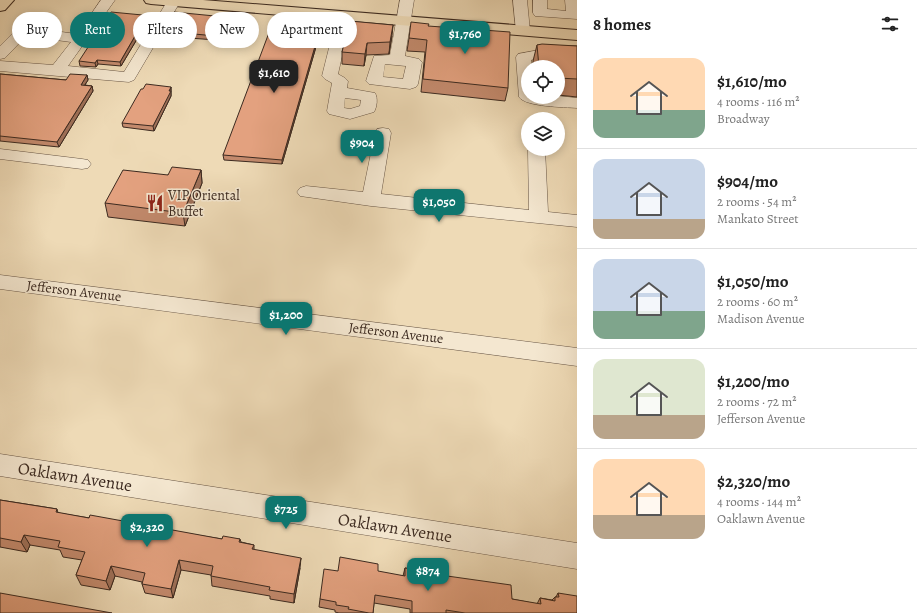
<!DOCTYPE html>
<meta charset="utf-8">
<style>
body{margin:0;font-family:Alegreya,serif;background:#f2f2f2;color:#222;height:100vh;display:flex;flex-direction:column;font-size:15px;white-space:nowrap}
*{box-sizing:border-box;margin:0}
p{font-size:13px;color:#767676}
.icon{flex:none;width:22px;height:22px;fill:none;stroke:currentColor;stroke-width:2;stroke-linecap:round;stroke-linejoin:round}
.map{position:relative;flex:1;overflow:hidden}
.details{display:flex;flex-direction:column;background:#fff;width:340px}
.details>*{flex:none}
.hud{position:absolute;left:12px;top:12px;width:380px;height:36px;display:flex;gap:8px}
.fabs{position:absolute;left:521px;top:60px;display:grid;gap:8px}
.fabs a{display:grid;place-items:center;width:44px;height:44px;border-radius:50%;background:#fff;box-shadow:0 2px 10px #0003;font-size:20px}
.price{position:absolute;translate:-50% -34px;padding:0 9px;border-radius:8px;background:#0f766e;color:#fff;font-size:13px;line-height:26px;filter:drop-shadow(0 1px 2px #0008)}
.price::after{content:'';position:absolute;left:50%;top:24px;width:12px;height:9px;margin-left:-6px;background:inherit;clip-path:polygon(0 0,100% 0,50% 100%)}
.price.on{background:#222;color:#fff}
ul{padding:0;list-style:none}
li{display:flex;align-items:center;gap:12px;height:100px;padding:0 16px}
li+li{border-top:1px solid #e0e0e0}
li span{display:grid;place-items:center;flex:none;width:112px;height:80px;border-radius:12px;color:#555}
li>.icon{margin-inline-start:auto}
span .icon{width:48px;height:48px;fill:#fffc;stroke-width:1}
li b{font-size:17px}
h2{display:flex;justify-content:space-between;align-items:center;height:48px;padding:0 16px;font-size:17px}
.chip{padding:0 14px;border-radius:18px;background:#fff;box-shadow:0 2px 10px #0003;font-size:14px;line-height:36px}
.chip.on{background:#0f766e;color:#fff}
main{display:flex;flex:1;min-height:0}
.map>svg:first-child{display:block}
</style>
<main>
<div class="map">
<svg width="577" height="613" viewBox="0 0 577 613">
<rect width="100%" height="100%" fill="#eedab6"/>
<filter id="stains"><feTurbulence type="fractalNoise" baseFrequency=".005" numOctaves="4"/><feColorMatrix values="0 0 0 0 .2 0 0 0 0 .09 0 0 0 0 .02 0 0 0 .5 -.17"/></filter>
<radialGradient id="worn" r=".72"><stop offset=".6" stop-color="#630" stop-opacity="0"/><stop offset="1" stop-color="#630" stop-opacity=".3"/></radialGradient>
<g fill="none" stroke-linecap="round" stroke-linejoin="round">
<g stroke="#685646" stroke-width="1">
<g id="minor">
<polygon points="101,0 115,0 68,66 124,72 168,0 178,0 180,2 134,80 129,82 0,71 0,61 53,65 71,42 26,36 5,58 0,59 0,46 18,28 23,27 77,34"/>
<path d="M400 0H414L405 56 419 59 422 62 418 84 416 87 410 89 369 84 366 81 374 56 390 55ZM385 64 406 66 403 79 383 77Z"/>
<polygon points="513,0 527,0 530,31 528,34 523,35 518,34 516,31"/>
<polygon points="533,0 547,0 547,9 566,11 565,0 577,0 577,19 535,16 533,13"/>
<path d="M344 12 349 13 351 16 338 74 345 78 348 81 347 88 375 93C378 98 377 107 374 112L350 119 329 114 327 111 332 83 325 79 322 76 337 16 339 13ZM345 98 361 100 360 106 350 109 344 108Z"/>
<path d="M539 50 577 54V62L539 58 531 60 532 67H528V97L558 96 577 98V108C564 107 526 107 519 97L516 57 518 54Z"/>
<polygon points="383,128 389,129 391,133 381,194 529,210 528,150 545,149 548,212 577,215 577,227 371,206 300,196 297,192 300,188 306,186 363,192 375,133 377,129"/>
<polygon points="0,149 82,159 88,160 91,164 88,168 82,169 0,159"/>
<polygon points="0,275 577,348 577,366 0,289"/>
<polygon points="0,454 577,543 577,569 0,476"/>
</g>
</g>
<g stroke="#3c2a20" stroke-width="2">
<g id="major">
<polygon points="0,0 14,0 5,10 0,11"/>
<polygon points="144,0 203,0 577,30 577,40 151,4 146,3"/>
</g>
</g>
<use href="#minor" fill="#f4e7d0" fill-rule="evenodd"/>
<use href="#major" fill="#eedab6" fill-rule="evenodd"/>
</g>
<g fill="#c38a6d" stroke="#3c2a20">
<polygon points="153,16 154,20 145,34 140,34 121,66 98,64 96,67 80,66 79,61"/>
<polygon points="225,21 216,40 162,36 161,31"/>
<polygon points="350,21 392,36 389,54 366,55 364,66 342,64 342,52"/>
<polygon points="304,25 304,27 320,29 320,33 282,164 224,160 223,155"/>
<polygon points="428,26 508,88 505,101 421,92 425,52 407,51 409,38"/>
<polygon points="537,45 577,46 577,97 558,95 558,67 533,67 533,61"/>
<polygon points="0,74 66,80 87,75 88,80 85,85 92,86 93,91 59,147 0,141"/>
<polygon points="171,87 171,96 154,131 123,127 122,123"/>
<polygon points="201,170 202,183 185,226 108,217 105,203 168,175"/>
<polygon points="0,500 57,509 58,513 222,539 240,539 241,542 254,545 254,550 300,568 294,603 270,599 270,596 212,586 211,575 181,570 173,598 145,593 142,584 142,582 115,576 110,590 81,585 76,575 82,560 63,557 60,550 30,545 27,552 0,547"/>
<polygon points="405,568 433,574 512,599 537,604 540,598 552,600 555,597 556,597 558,593 577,613 410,613 410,609 374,603 373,613 339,613 335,612 335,610 319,607 320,599 338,571 403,576"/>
</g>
<g fill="#9f7159" stroke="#3c2a20">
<polygon points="153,16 154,20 145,34 145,30"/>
<polygon points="225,17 225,21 216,40 216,36"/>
<polygon points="393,25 392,36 389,54 390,42"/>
<polygon points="139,29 140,34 121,66 120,62"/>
<polygon points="320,29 320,33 282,164 282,160"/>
<polygon points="367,43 366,55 364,66 365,54"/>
<polygon points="97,60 98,64 96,67 95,63"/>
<polygon points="87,75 88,80 82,89 81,85"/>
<polygon points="92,86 93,91 59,147 57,142"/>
<polygon points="171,87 171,96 154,131 153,126"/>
<polygon points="201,170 202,183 185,226 183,213"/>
<polygon points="24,535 30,545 27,552 21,542"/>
<polygon points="301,558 300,568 294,603 294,594"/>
<polygon points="179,560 181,570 173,598 171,589"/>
<polygon points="111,566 115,576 110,590 106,581"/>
</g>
<g fill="#e3a17f" stroke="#3c2a20">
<polygon points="111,12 153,16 145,30 139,29 120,62 97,60 95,63 79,61"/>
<polygon points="174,12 225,17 216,36 161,31"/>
<polygon points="350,21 393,25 390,42 367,43 365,54 342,52"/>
<polygon points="273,22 304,25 303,27 320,29 282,160 223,155"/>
<polygon points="411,22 429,24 428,26 510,32 508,88 423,79 427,40 409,38"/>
<polygon points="542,44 577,46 577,79 558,78 558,67 539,67 537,45"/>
<polygon points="0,74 66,80 70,74 87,75 81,85 92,86 57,142 0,136"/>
<polygon points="146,84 171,87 169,91 171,91 153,126 122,123 141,89 143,89"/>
<polygon points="172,167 201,170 183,213 105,203 123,170 168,175"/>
<polygon points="0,500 57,509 56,512 89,518 90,515 222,539 223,536 240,539 239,542 254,545 252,549 301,558 294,594 269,590 270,587 211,576 213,566 179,560 171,589 142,584 145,573 111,566 106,581 76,575 85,552 58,547 60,541 24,535 21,542 0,538"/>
<polygon points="340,557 378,564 378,571 405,576 405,568 434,572 433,574 511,585 512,599 541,604 540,598 555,601 555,597 559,597 558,593 577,596 577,613 465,613 446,610 446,613 412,613 412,601 375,595 373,613 369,613 348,609 349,607 336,605 336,602 320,599 324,569 338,571"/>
<polygon points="0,593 112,613 0,613"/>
</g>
<defs>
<g id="restaurant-bare" transform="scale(1.38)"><path d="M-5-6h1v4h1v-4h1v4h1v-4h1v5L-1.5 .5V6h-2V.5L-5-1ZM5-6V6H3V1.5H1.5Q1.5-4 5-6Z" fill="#8f2418" stroke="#f4e7d0" stroke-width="2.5" paint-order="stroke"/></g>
</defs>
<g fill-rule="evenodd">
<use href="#restaurant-bare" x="155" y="203"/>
</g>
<g text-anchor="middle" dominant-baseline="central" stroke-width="3" stroke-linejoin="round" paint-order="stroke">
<g font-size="14" fill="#3c2a20" stroke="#f4e7d0" text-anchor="start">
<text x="168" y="195">VIP Oriental<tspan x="168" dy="16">Buffet</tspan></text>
</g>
<g font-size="14" fill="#3c2a20" stroke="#f4e7d0">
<text transform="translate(74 291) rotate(7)">Jefferson Avenue</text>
<text transform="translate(396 333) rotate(7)">Jefferson Avenue</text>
</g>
<g font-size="17" fill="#3c2a20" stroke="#f4e7d0">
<text transform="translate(75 477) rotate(9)">Oaklawn Avenue</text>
<text transform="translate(395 528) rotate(9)">Oaklawn Avenue</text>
</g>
</g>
<rect width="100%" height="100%" filter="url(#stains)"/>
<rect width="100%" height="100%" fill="url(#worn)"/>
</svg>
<div class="fabs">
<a><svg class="icon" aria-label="locate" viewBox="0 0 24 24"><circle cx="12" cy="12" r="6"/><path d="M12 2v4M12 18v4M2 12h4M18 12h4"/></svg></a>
<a><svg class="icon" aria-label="layers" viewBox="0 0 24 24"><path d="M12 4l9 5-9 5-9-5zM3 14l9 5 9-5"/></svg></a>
</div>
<b class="price" style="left:465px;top:55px">$1,760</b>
<b class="price on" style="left:274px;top:94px">$1,610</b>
<b class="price" style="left:362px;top:164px">$904</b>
<b class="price" style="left:439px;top:223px">$1,050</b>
<b class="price" style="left:286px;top:336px">$1,200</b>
<b class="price" style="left:286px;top:530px">$725</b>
<b class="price" style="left:147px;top:548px">$2,320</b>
<b class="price" style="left:428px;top:592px">$874</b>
<div class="hud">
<a class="chip">Buy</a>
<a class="chip on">Rent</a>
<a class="chip">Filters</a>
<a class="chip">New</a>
<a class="chip">Apartment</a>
</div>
</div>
<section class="details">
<h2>8 homes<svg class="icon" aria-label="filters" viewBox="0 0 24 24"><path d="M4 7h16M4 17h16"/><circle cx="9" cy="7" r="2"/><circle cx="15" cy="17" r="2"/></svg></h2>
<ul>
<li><span style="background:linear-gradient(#ffd9b3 65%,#7fa58c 0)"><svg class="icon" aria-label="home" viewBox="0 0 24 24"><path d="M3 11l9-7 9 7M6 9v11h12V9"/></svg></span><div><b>$1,610/mo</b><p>4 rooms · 116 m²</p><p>Broadway</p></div></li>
<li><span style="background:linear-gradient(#c9d6e8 75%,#b9a48a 0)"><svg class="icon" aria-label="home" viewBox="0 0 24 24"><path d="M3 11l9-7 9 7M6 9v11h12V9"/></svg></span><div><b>$904/mo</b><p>2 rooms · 54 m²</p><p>Mankato Street</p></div></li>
<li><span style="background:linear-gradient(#c9d6e8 65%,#7fa58c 0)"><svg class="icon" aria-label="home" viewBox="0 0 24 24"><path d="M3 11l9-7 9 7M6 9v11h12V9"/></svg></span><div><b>$1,050/mo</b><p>2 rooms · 60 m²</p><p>Madison Avenue</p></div></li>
<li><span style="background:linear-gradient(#dfe7d0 70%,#b9a48a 0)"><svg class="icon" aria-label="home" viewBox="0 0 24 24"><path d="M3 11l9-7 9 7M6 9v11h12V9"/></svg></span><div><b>$1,200/mo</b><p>2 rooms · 72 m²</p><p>Jefferson Avenue</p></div></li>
<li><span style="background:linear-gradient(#ffd9b3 70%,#b9a48a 0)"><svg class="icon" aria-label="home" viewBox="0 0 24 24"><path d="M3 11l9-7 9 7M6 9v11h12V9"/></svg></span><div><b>$2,320/mo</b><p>4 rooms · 144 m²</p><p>Oaklawn Avenue</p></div></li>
</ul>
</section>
</main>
